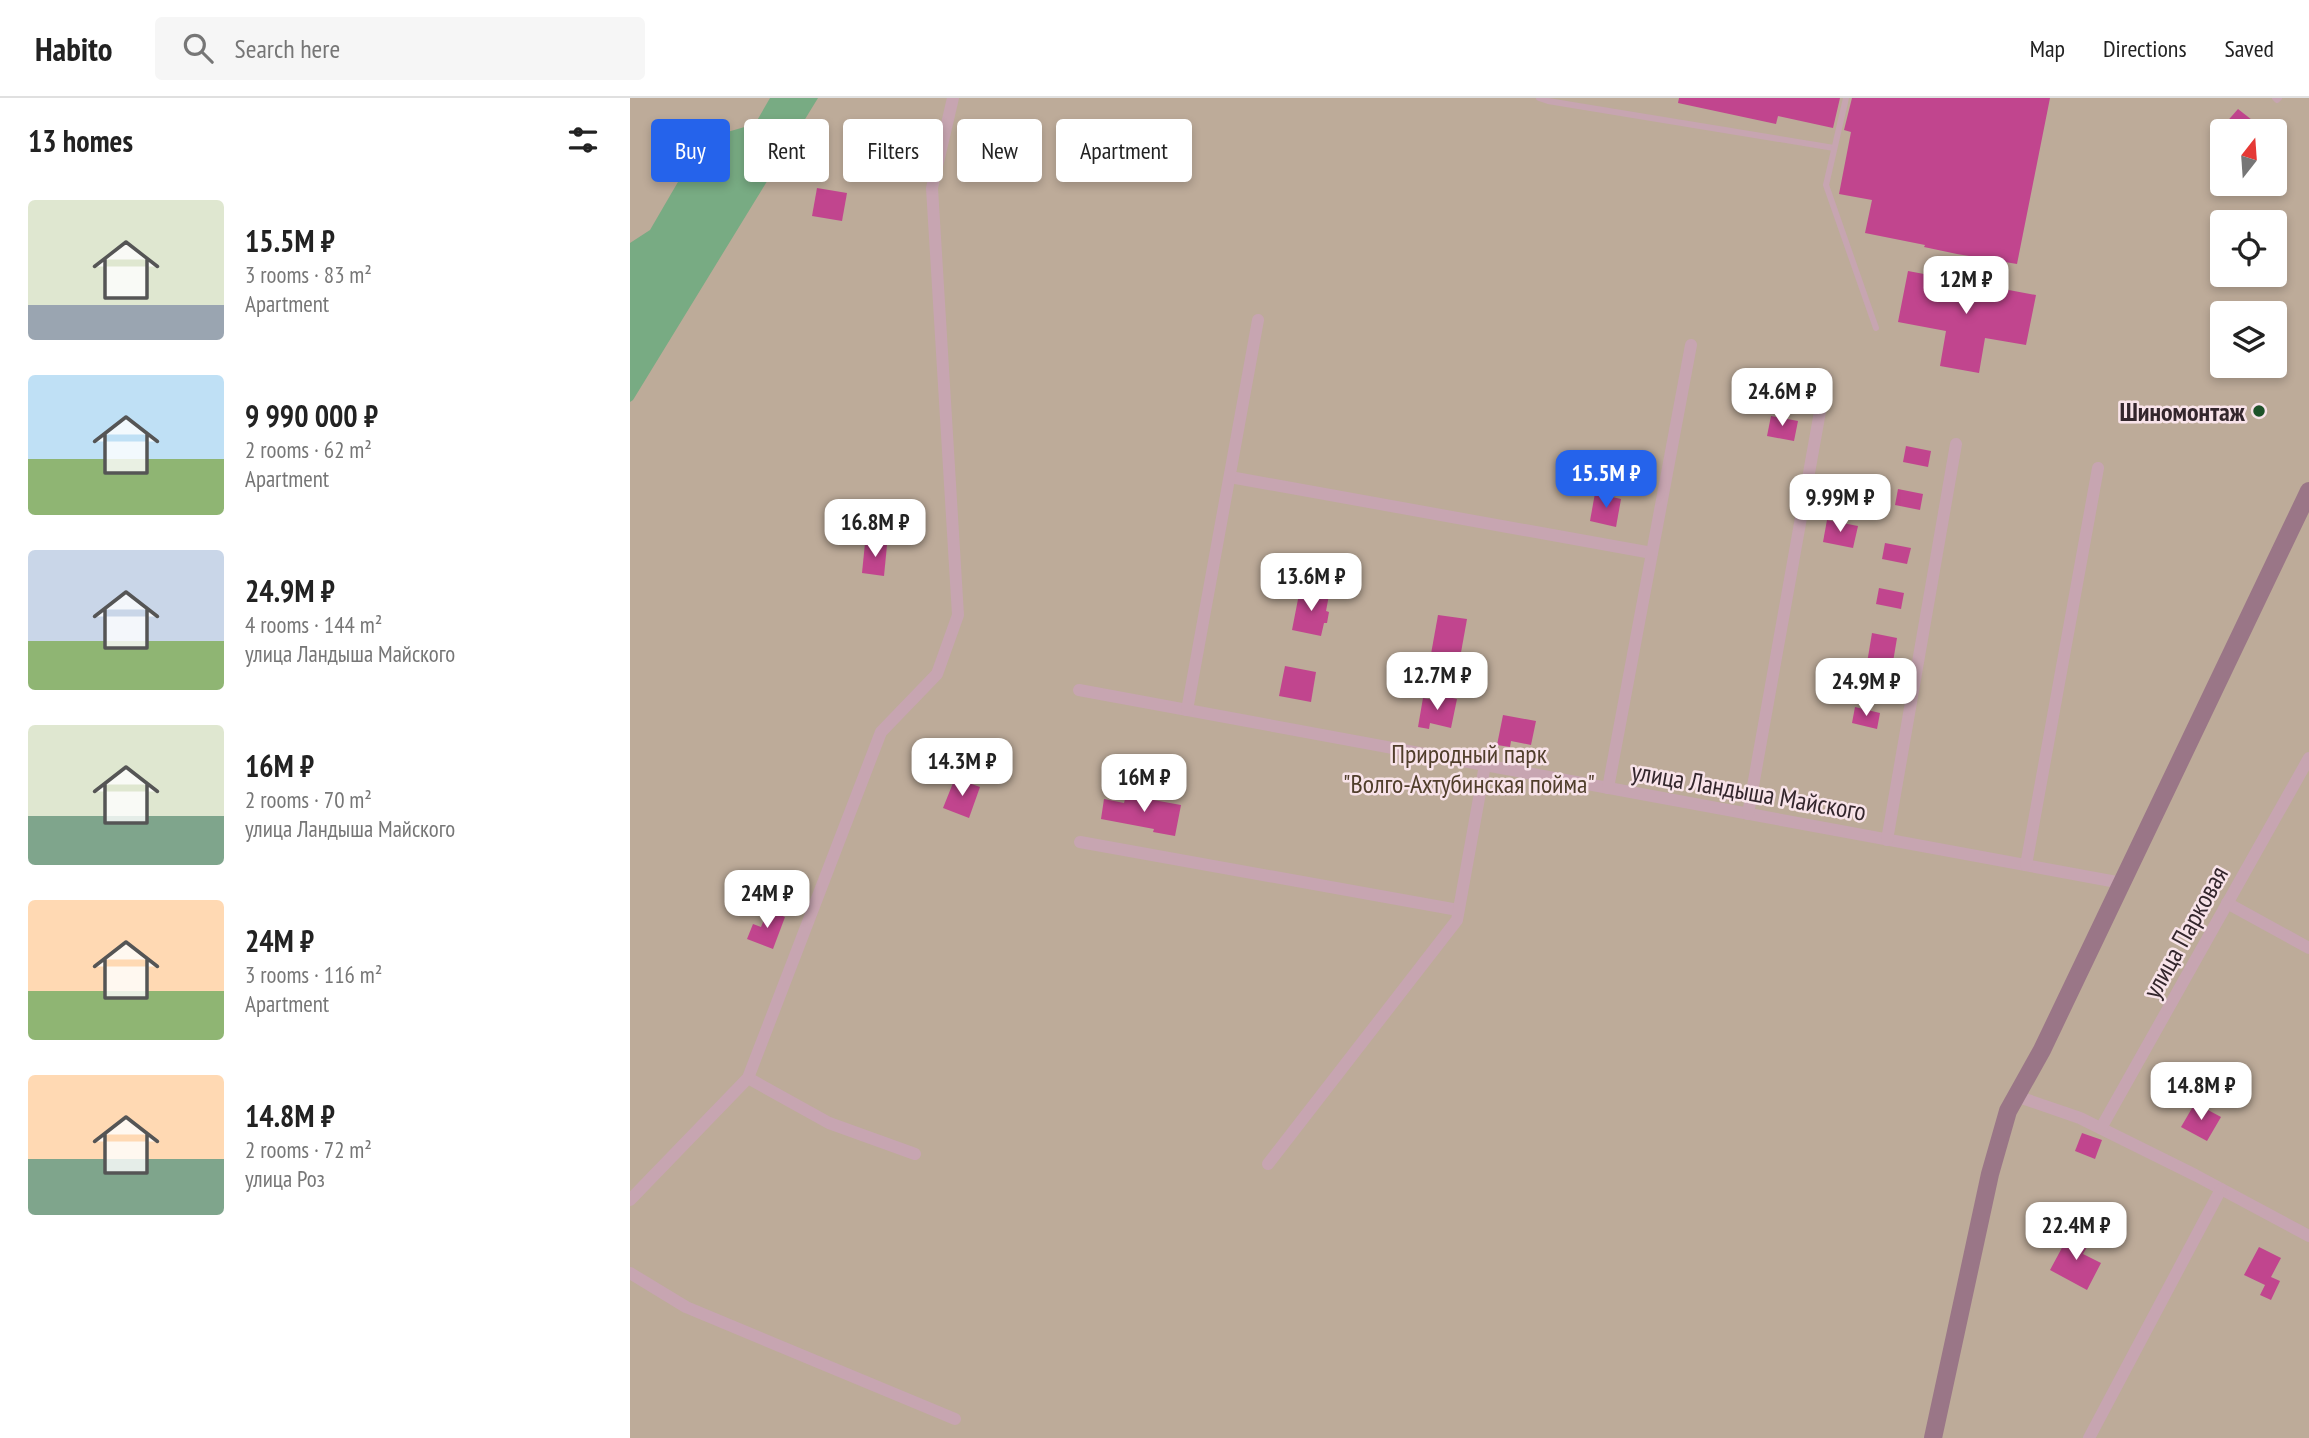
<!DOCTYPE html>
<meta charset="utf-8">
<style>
body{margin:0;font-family:"PT Sans Narrow",sans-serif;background:#f6f6f6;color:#222;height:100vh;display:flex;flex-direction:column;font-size:26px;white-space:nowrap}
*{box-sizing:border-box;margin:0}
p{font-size:23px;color:#767676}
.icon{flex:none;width:38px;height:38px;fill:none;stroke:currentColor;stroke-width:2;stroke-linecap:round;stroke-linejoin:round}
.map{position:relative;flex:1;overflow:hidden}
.sheet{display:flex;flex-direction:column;background:#fff;width:630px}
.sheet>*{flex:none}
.hud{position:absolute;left:21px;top:21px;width:665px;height:63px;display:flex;gap:14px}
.needle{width:46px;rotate:17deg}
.controls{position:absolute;left:1580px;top:21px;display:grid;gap:14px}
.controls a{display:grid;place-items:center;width:77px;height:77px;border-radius:7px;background:#fff;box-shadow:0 4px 10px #0003;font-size:35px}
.price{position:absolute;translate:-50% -60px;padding:0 16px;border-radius:14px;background:#fff;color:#222;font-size:23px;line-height:46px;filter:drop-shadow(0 2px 4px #0008)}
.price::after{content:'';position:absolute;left:50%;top:42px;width:21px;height:16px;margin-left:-10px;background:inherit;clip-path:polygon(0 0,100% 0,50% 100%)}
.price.active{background:#2563eb;color:#fff}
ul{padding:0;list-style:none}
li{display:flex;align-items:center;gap:21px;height:175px;padding:0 28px}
li span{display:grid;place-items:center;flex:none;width:196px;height:140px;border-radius:7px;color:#555}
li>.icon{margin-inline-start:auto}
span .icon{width:84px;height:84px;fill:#fffc;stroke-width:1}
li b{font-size:30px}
h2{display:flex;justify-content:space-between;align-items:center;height:84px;padding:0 28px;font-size:30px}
.chip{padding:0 24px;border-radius:7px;background:#fff;box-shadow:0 4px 10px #0003;font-size:24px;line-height:63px}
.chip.active{background:#2563eb;color:#fff}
header{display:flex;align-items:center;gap:42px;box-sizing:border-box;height:98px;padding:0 35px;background:#fff;border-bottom:2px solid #e0e0e0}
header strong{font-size:33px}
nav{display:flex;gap:38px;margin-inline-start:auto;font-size:24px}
.search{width:490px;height:63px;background:#f6f6f6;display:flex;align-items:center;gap:18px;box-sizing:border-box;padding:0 24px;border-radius:7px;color:#767676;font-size:26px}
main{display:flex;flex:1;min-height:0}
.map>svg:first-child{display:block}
</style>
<header>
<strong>Habito</strong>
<div class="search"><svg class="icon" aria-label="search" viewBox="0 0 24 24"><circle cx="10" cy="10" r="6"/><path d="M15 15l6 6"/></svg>Search here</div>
<nav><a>Map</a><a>Directions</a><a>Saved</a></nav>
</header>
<main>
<section class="sheet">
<h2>13 homes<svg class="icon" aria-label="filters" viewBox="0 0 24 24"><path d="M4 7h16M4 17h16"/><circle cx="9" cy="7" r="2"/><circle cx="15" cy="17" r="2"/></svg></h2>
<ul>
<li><span style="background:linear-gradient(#dfe7d0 75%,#9aa5b1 0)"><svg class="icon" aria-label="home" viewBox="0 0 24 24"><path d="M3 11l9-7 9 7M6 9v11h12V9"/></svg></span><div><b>15.5M ₽</b><p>3 rooms · 83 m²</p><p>Apartment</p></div></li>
<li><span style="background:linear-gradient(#bfe0f5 60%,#8fb573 0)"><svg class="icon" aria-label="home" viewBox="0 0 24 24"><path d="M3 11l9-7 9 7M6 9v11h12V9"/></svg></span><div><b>9 990 000 ₽</b><p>2 rooms · 62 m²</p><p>Apartment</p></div></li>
<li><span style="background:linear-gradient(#c9d6e8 65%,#8fb573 0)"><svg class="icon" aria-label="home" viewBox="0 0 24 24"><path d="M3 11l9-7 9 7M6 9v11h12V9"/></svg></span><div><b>24.9M ₽</b><p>4 rooms · 144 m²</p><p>улица Ландыша Майского</p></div></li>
<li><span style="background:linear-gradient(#dfe7d0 65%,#7fa58c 0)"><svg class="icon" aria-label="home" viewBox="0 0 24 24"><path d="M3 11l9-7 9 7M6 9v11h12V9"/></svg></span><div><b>16M ₽</b><p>2 rooms · 70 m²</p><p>улица Ландыша Майского</p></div></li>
<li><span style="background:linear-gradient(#ffd9b3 65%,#8fb573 0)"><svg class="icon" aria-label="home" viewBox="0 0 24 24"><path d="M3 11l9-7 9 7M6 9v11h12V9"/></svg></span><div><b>24M ₽</b><p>3 rooms · 116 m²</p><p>Apartment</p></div></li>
<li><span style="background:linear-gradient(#ffd9b3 60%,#7fa58c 0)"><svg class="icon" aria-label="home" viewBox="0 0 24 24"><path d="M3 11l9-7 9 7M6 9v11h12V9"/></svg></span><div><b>14.8M ₽</b><p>2 rooms · 72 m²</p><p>улица Роз</p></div></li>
</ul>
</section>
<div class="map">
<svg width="1679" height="1340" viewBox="0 0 1679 1340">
<rect width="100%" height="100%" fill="#efd8df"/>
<path fill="#bdab99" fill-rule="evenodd" d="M0 0H1679V1340H0ZM1592 33H1645V86H1592ZM1592 124H1645V177H1592ZM1592 215H1645V268H1592Z"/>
<polygon fill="#78ab83" points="140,0 188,0 3,302 0,304 0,145 20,132 73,41 125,26"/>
<g fill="#c1458e">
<polygon points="1049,0 1210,0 1203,30 1148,18 1146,26 1048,5"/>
<polygon points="1222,0 1420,0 1387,166 1327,156 1294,149 1295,147 1235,135 1242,102 1209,96 1221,34 1214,32"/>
<polygon points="1608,11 1636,33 1602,33 1594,27"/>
<polygon points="187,90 217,95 212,123 182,118"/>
<polygon points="1278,173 1406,197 1396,247 1355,240 1349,275 1310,268 1316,233 1268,224"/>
<polygon points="1141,318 1168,323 1164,343 1137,338"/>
<polygon points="1276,348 1301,353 1298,369 1273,364"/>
<polygon points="1268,391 1293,396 1290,412 1265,407"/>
<polygon points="965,395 991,401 986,429 960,423"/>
<polygon points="1197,422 1228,428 1223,450 1193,444"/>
<polygon points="235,445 257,447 254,478 232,475"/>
<polygon points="1255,445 1281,450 1277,466 1252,461"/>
<polygon points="1249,490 1274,495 1271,511 1246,506"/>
<polygon points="670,491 699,497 696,513 699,514 697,525 694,525 691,538 662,532"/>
<polygon points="808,517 837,521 830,560 801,556"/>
<polygon points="1242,535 1267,540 1259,588 1234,583"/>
<polygon points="655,568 686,574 681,604 649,598"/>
<polygon points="805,596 827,601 821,630 800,625 799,631 788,629 793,600 804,602"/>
<polygon points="1225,609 1250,615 1247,631 1222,625"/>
<polygon points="873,617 906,623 901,647 881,643 880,649 867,647"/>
<polygon points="325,680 350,689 339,720 313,710"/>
<polygon points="496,697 551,707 545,738 523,734 524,731 471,721 474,701 494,705"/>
<polygon points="138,812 155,819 143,851 117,841 123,826 131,829"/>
<polygon points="1565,1005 1591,1019 1577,1043 1551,1029"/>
<polygon points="1452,1035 1472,1042 1465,1061 1445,1053"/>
<polygon points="1441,1133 1460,1144 1453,1156 1471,1165 1457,1192 1420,1172"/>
<polygon points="1629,1149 1651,1160 1641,1179 1650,1183 1641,1202 1630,1197 1635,1187 1614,1177"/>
</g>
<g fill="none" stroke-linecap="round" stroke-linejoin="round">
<g stroke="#c7a5b1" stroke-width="6">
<polyline points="909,0 918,3 1204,50"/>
<polyline points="1216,0 1196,87 1246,230"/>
<polyline points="1645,0 1647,2 1649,0"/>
</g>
<g stroke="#c7a5b1" stroke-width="12">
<polyline points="600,379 1022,455"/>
<polyline points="449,592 1492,785"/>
<polyline points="557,612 628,222"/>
<polyline points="978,690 1061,247"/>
<polyline points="1118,716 1196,280"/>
<polyline points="1257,742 1326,346"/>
<polyline points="450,744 828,812"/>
<polyline points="1396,767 1468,370"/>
<polyline points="1597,805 1679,850"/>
<polyline points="118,980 199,1025 285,1056"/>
<polyline points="1386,998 1450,1020 1565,1077 1679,1138"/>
<polyline points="1471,1030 1679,660"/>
<polyline points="638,1066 827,822 855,667"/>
<polyline points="0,1102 118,980 251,634 307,576 328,517 302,90 323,0"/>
<polyline points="0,1175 56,1209 325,1321"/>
<polyline points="1459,1340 1591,1091"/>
</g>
<polyline stroke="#9a7687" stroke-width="18" points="1303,1340 1360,1076 1378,1013 1412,952 1679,393"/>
</g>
<circle fill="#1d5229" stroke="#f8e3e9" stroke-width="2.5" cx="1629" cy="313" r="7"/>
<g text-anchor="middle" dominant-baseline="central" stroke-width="5" stroke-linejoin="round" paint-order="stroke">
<g font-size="26" font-weight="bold" fill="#33262c" stroke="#f8e3e9" text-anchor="end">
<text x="1615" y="313">Шиномонтаж</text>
</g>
<g font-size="26" fill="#503e2b" stroke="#f8e3e9">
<text x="839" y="655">Природный парк<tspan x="839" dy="30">"Волго-Ахтубинская пойма"</tspan></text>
</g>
<g font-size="26" fill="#33262c" stroke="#f8e3e9">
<text transform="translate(1119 693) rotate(10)">улица Ландыша Майского</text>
<text transform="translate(1555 834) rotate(-61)">улица Парковая</text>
</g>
</g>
</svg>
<div class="controls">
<a><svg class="needle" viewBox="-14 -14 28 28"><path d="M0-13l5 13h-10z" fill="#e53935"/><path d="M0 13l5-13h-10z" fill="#767676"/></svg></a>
<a><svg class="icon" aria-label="locate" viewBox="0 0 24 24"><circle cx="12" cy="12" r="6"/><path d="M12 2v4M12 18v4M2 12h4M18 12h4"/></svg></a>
<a><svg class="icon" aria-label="layers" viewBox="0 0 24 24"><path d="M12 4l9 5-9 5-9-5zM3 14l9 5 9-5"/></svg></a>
</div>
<b class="price" style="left:1336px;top:218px">12M ₽</b>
<b class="price" style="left:1152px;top:330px">24.6M ₽</b>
<b class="price active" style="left:976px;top:412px">15.5M ₽</b>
<b class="price" style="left:1210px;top:436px">9.99M ₽</b>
<b class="price" style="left:245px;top:461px">16.8M ₽</b>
<b class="price" style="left:681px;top:515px">13.6M ₽</b>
<b class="price" style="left:807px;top:614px">12.7M ₽</b>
<b class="price" style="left:1236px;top:620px">24.9M ₽</b>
<b class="price" style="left:332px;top:700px">14.3M ₽</b>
<b class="price" style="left:514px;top:716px">16M ₽</b>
<b class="price" style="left:137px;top:832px">24M ₽</b>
<b class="price" style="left:1571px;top:1024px">14.8M ₽</b>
<b class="price" style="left:1446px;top:1164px">22.4M ₽</b>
<div class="hud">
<a class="chip active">Buy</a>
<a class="chip">Rent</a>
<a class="chip">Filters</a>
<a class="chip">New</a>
<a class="chip">Apartment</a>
</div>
</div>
</main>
